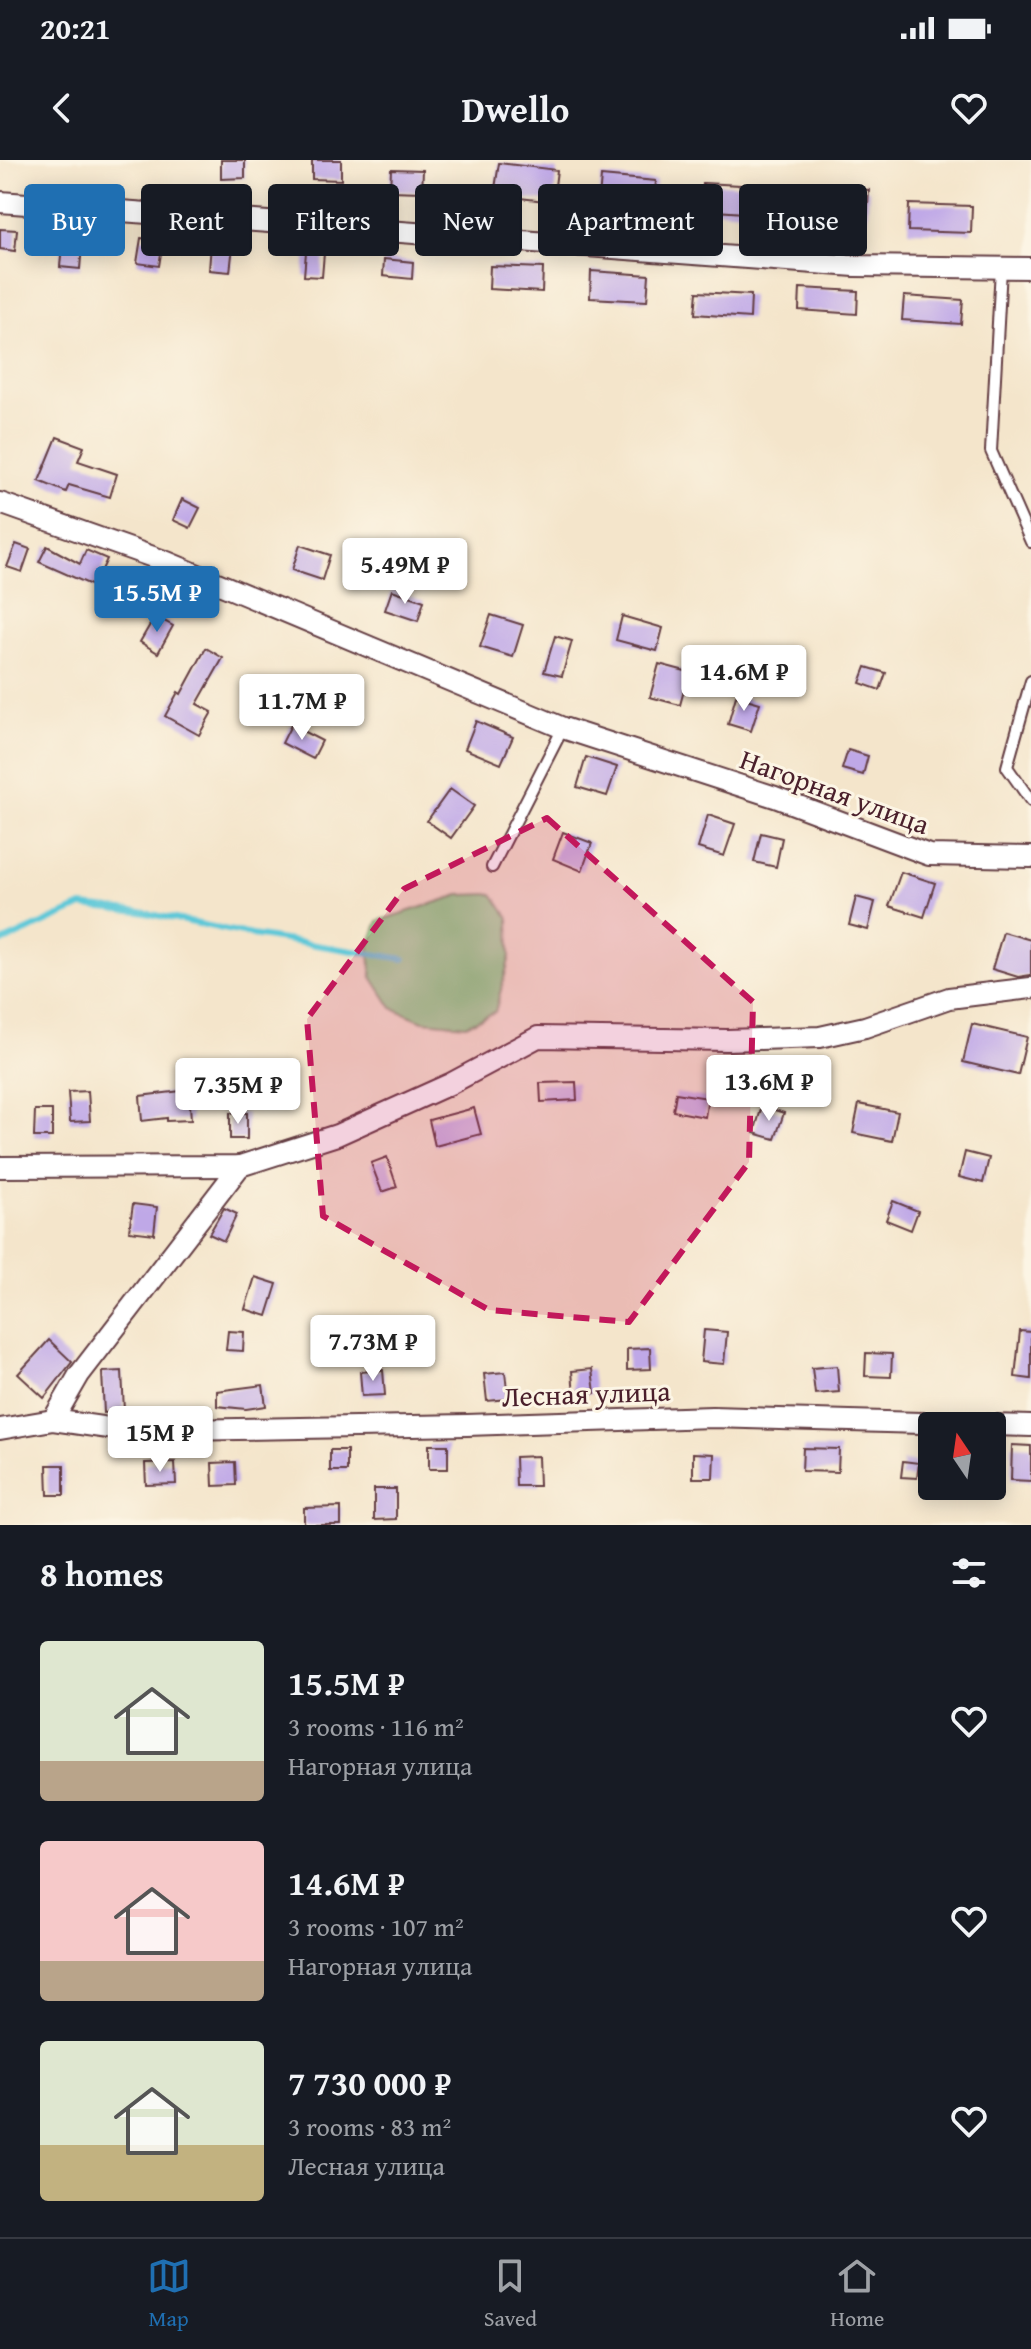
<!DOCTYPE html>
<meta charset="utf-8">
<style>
body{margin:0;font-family:"Gentium Book Plus",serif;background:#20242c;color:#f1f3f6;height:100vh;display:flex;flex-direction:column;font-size:30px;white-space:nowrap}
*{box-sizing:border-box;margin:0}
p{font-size:26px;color:#9ea1a6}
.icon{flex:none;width:44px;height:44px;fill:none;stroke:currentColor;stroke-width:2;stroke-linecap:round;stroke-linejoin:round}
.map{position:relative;height:1365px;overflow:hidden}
.sheet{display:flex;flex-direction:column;background:#171b24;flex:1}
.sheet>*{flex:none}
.hud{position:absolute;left:24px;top:24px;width:984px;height:72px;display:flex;gap:16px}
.needle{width:52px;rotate:347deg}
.fabs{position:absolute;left:918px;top:1252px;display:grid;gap:16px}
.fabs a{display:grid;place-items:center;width:88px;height:88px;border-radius:8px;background:#171b24;box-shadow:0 4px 20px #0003;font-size:40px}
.price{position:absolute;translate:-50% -68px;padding:0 18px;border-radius:8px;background:#fff;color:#222;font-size:26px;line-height:52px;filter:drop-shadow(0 2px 4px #0008)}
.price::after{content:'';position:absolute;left:50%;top:48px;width:24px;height:18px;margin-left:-12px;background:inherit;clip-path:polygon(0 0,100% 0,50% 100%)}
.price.current{background:#1f6fb2;color:#fff}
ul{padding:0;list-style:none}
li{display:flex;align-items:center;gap:24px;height:200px;padding:0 40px}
li span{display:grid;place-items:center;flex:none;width:224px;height:160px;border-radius:8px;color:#555}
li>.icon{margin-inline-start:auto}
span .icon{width:96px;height:96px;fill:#fffc;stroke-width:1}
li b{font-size:34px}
h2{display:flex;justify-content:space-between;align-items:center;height:96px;padding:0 40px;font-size:34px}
.pill{padding:0 28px;border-radius:8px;background:#171b24;box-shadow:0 4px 20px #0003;font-size:28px;line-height:72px}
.pill.current{background:#1f6fb2;color:#fff}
.status{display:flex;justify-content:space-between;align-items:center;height:56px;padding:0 40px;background:#171b24;direction:ltr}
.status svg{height:22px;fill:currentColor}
header{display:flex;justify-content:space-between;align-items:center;height:104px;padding:0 40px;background:#171b24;font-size:36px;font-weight:600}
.dock{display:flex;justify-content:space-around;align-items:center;height:112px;border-top:2px solid #363941;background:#171b24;font-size:22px;color:#9ea1a6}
.dock a{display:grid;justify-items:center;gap:4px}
.dock .current{color:#1f6fb2}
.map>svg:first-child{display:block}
</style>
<div class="status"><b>20:21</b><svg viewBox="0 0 49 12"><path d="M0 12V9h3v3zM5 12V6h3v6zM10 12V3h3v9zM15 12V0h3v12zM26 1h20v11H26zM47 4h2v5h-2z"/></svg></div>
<header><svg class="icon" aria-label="back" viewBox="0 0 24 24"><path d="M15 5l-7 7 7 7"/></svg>Dwello<svg class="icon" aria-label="heart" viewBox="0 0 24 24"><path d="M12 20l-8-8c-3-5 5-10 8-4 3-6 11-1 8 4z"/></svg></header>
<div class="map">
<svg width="1031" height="1365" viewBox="0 0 1031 1365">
<rect width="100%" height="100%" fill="#fcf5e5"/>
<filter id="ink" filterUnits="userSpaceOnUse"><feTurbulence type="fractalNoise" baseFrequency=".0125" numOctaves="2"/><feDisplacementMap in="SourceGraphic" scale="16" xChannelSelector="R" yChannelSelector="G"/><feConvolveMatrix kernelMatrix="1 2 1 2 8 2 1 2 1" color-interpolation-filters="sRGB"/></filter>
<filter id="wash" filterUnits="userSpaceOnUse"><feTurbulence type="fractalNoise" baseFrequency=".006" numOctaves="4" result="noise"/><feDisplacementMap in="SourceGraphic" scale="32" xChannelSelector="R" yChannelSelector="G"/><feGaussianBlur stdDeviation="1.8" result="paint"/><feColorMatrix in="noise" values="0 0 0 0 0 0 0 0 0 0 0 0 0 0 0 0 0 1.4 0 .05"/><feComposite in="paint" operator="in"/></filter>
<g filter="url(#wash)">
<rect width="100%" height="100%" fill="#f4e5cb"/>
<polygon fill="#90d28a" stroke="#6d785a" stroke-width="2" points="493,734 509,758 510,796 495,852 466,865 423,861 392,848 372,817 369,786 378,761 460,735"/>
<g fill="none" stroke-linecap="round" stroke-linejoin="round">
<polyline stroke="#5dc8d8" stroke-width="6" points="0,783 82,746 141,752 252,775 404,799"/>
</g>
<g id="blocks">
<g fill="#bfa8e7">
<polygon points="221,0 245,0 245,18 221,19"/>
<polygon points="312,0 341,0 341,20 312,19"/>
<polygon points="499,3 557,10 553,42 494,35"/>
<polygon points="391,9 423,10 422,32 390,31"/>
<polygon points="601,16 656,21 654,43 599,39"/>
<polygon points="703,23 759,26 758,54 702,50"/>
<polygon points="807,25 869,30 867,61 805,56"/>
<polygon points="909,44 972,46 971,73 908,71"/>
<polygon points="0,69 17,70 15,91 0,89"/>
<polygon points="63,72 83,74 80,109 60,107"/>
<polygon points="141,78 163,81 159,106 137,103"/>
<polygon points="211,84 233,86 230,112 209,110"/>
<polygon points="306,92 324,93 322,117 304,116"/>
<polygon points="384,99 413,102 412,119 383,116"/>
<polygon points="490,106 543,108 542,132 489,129"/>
<polygon points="591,111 649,115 647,141 590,138"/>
<polygon points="800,128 858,131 857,154 799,150"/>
<polygon points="697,132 751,135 750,158 695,154"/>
<polygon points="904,136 963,140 961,164 902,160"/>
<polygon points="57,277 84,287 78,301 117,314 110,337 69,325 66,332 39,321"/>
<polygon points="182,339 200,348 190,368 173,360"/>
<polygon points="16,384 30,389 22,412 7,407"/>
<polygon points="300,385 330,395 322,420 292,410"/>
<polygon points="47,386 80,404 86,390 107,399 100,414 117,423 111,434 39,402"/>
<polygon points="392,430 424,441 418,461 385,450"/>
<polygon points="491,455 523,465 513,497 480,487"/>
<polygon points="155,456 173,466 158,493 140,482"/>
<polygon points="622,456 663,468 657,491 616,480"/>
<polygon points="555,476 572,481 562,516 544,512"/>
<polygon points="206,488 223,498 197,544 212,552 199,575 165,556 178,532 181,534"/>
<polygon points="659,504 689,512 680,545 650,537"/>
<polygon points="866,507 886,513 880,530 860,523"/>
<polygon points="736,536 760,543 751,571 728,564"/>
<polygon points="476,561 513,577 501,604 465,589"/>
<polygon points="291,565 322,581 313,599 282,583"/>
<polygon points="848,590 868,596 863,615 842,609"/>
<polygon points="586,597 617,607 607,636 577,627"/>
<polygon points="450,629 474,646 451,678 427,661"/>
<polygon points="708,655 735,664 724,696 698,688"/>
<polygon points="563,672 592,683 582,711 553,699"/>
<polygon points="761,673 782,678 776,707 754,702"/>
<polygon points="901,712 935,723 924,757 889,746"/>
<polygon points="856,737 875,742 868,770 849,765"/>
<polygon points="1003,772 1031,780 1031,815 1018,817 992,809"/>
<polygon points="972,864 1027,877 1018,915 963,902"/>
<polygon points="576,922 577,940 541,942 540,923"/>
<polygon points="189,930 191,960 167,961 167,958 142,961 140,936"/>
<polygon points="88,931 90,961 70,962 68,932"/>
<polygon points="676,933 708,938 705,957 673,951"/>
<polygon points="859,944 898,952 892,981 853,973"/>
<polygon points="762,946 784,953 775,979 754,973"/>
<polygon points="474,948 481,974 435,986 429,960"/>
<polygon points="35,950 52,950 52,977 34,977"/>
<rect x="230" y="953" width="17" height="26"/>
<polygon points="965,992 989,998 983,1023 959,1017"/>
<polygon points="387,997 397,1027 382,1032 371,1003"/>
<polygon points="893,1041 918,1051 911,1070 886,1060"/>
<polygon points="133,1044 157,1047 154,1074 129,1071"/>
<polygon points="224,1048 237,1054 224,1081 209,1074"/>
<polygon points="255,1117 277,1124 267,1156 245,1149"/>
<polygon points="704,1170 727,1172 724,1204 701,1202"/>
<polygon points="228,1171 244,1172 243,1191 226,1190"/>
<polygon points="1020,1171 1031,1172 1031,1219 1015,1217"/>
<polygon points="49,1180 72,1202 44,1238 18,1214"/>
<polygon points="650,1188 651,1209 627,1210 627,1189"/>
<polygon points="866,1193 892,1194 891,1217 865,1216"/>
<polygon points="837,1206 839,1232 815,1234 812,1208"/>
<polygon points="592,1209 595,1233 574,1235 572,1211"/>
<polygon points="383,1210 385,1235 362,1236 360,1212"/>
<polygon points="122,1211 124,1251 104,1253 102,1212"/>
<polygon points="505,1212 508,1239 487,1241 484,1214"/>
<polygon points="263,1225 266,1246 246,1249 217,1246 217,1231"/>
<rect x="429" y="1285" width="19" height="24"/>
<polygon points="1012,1285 1031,1286 1031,1321 1011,1320"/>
<polygon points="803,1288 839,1289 838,1312 802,1311"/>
<rect x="330" y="1290" width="17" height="21"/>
<polygon points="693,1293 714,1294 713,1318 693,1318"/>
<polygon points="538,1296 539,1326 516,1326 515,1297"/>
<polygon points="903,1301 919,1303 917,1318 901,1317"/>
<polygon points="175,1302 176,1324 146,1325 145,1303"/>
<polygon points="235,1302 236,1325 213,1326 212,1303"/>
<polygon points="47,1305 64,1305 64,1335 48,1335"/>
<polygon points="374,1329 396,1329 396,1359 374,1360"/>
<polygon points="341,1347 341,1365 304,1365 304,1348"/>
</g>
</g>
</g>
<g filter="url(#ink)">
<use href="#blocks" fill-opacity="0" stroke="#643d43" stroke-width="2"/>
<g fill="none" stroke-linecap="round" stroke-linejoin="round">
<g stroke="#643d43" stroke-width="14">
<g id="lane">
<polyline points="1001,108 991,291 1031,382"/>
<polyline points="1031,521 1007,607 1031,641"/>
<polyline points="492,707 563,568"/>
</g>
</g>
<g stroke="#643d43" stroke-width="24">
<g id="street">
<polyline points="0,42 855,106 1031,108"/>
<polyline points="0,343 167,402 563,568 775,637 929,695 1031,697"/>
<polyline points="0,1007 240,1006 337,975 450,924 538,877 727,880 820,877 865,867 949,838 1031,828"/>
<polyline points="53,1260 79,1215 240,1006"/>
<polyline points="0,1269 53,1260 129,1271 467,1265 712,1257 1031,1266"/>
</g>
</g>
<use href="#lane" stroke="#fff" stroke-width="10"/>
<use href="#street" stroke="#fff" stroke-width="20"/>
</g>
</g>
<path fill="#c2185b" fill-opacity="0.2" stroke="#c2185b" stroke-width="6" stroke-dasharray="16 10" stroke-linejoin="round" d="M547 658 753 842 749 1002 629 1162 489 1150 323 1056 307 859 404 729Z"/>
<g text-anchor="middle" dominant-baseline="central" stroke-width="6" stroke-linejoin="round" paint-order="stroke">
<g font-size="28" fill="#4a1f2b" stroke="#fcf5e5">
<text transform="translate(835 631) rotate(20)">Нагорная улица</text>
<text transform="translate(586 1233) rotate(-2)">Лесная улица</text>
</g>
</g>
</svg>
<div class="fabs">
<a><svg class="needle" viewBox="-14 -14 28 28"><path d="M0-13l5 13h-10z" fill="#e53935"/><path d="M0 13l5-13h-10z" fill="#9ea1a6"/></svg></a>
</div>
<b class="price" style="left:405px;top:446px">5.49M ₽</b>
<b class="price current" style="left:157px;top:474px">15.5M ₽</b>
<b class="price" style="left:744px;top:553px">14.6M ₽</b>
<b class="price" style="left:302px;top:582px">11.7M ₽</b>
<b class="price" style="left:769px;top:963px">13.6M ₽</b>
<b class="price" style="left:238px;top:966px">7.35M ₽</b>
<b class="price" style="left:373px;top:1223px">7.73M ₽</b>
<b class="price" style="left:160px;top:1314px">15M ₽</b>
<div class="hud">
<a class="pill current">Buy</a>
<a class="pill">Rent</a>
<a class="pill">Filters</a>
<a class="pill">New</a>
<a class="pill">Apartment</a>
<a class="pill">House</a>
</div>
</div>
<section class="sheet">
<h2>8 homes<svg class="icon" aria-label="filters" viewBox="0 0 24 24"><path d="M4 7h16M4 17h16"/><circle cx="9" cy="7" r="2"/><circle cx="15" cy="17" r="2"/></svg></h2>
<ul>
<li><span style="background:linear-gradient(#dfe7d0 75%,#b9a48a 0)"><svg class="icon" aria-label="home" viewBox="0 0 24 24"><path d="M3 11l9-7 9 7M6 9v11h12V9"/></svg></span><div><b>15.5M ₽</b><p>3 rooms · 116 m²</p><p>Нагорная улица</p></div><svg class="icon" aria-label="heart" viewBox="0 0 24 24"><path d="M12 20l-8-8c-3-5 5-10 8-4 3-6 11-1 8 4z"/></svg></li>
<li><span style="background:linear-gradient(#f6c9c9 75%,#b9a48a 0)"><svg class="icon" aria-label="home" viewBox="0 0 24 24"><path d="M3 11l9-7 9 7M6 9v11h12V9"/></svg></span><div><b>14.6M ₽</b><p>3 rooms · 107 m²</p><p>Нагорная улица</p></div><svg class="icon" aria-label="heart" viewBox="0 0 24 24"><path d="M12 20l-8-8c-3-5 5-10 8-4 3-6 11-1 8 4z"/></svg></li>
<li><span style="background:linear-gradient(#dfe7d0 65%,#c2b280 0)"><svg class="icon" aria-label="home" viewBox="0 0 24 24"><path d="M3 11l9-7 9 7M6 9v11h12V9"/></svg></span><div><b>7 730 000 ₽</b><p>3 rooms · 83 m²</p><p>Лесная улица</p></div><svg class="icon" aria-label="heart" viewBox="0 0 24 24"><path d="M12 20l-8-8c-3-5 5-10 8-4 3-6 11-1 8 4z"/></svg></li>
</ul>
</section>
<nav class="dock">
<a class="current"><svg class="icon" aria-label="map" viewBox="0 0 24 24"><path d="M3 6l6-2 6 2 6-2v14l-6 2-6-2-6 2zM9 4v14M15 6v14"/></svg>Map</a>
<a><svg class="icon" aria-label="saved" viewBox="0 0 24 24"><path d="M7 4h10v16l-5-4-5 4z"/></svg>Saved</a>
<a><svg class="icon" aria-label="home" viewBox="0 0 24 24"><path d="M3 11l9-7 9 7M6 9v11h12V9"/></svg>Home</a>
</nav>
